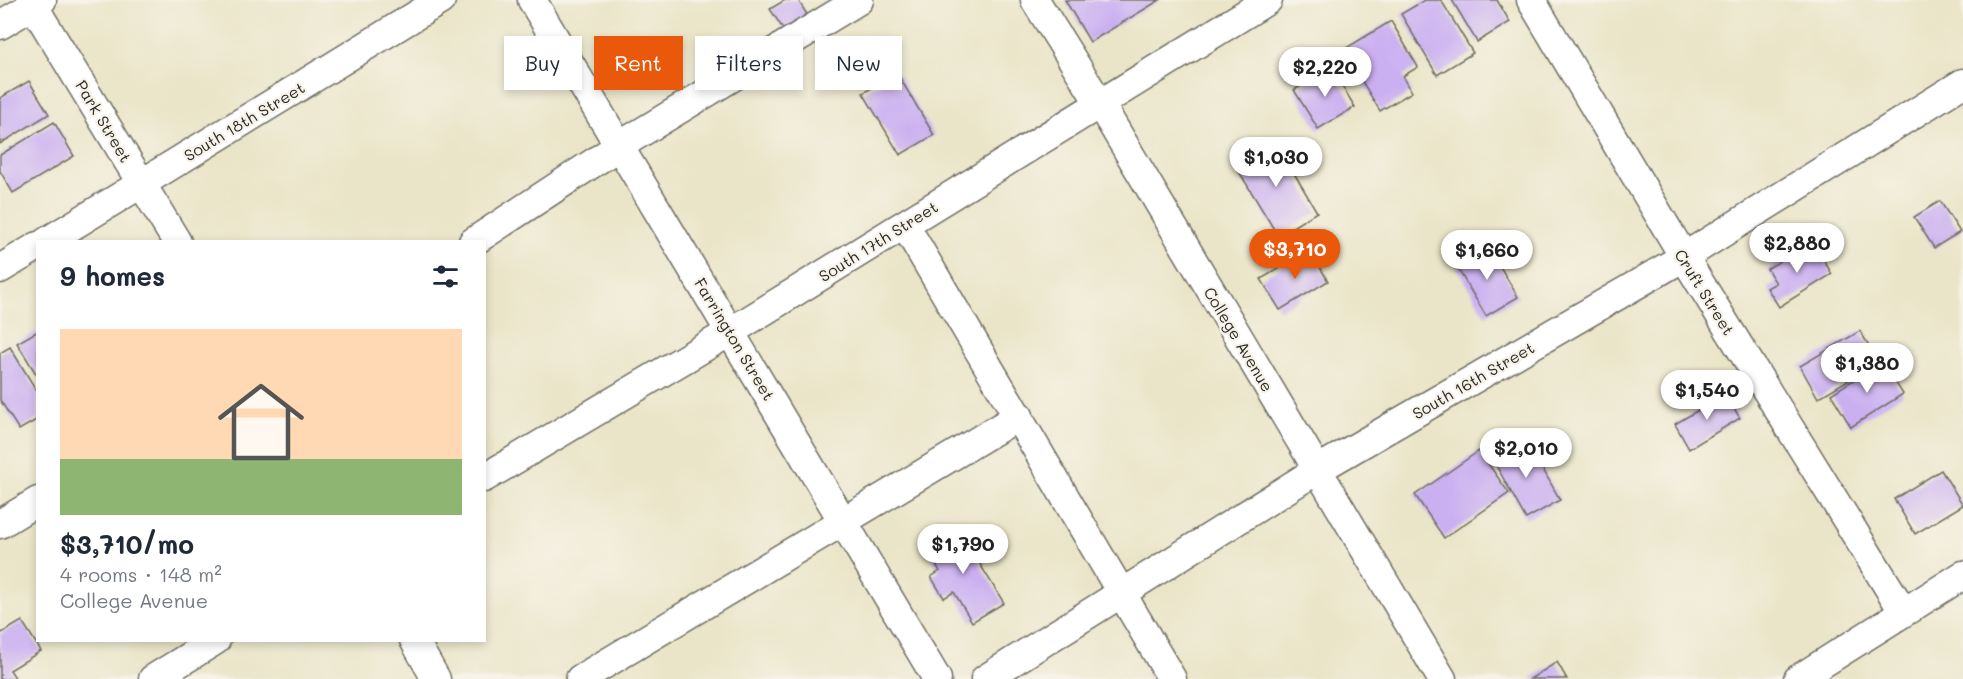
<!DOCTYPE html>
<meta charset="utf-8">
<style>
body{margin:0;font-family:Mali,sans-serif;background:#f6f6f7;color:#1f2937;height:100vh;display:flex;flex-direction:column;font-size:22px;white-space:nowrap}
*{box-sizing:border-box;margin:0}
p{font-size:20px;color:#747a83}
.icon{flex:none;width:33px;height:33px;fill:none;stroke:currentColor;stroke-width:2;stroke-linecap:round;stroke-linejoin:round}
.map{position:relative;flex:1;overflow:hidden}
.side{position:absolute;left:36px;top:240px;width:450px;height:402px;display:flex;flex-direction:column;background:#fff;border-radius:0px;box-shadow:0 3px 9px #0003}
.side>*{flex:none}
.banner{position:absolute;left:504px;top:36px;width:570px;height:54px;display:flex;gap:12px}
.price{position:absolute;translate:-50% -51px;padding:0 14px;border-radius:21px;background:#fff;color:#222;font-size:20px;line-height:39px;filter:drop-shadow(0 2px 3px #0008)}
.price::after{content:'';position:absolute;left:50%;top:36px;width:18px;height:14px;margin-left:-9px;background:inherit;clip-path:polygon(0 0,100% 0,50% 100%)}
.price.current{background:#ea580c;color:#fff}
ul{padding:0;list-style:none}
li{display:grid;align-content:center;gap:12px;height:318px;padding:0 24px}
li span{display:grid;place-items:center;height:186px;border-radius:0px;color:#555}
li>.icon{margin-inline-start:auto}
span .icon{width:108px;height:108px;fill:#fffc;stroke-width:1}
li b{font-size:26px}
h2{display:flex;justify-content:space-between;align-items:center;height:72px;padding:0 24px;font-size:26px}
.chip{padding:0 21px;border-radius:0px;background:#fff;box-shadow:0 3px 9px #0003;font-size:21px;line-height:54px}
.chip.current{background:#ea580c;color:#fff}
.map>svg:first-child{display:block}
</style>
<div class="map">
<svg width="1963" height="679" viewBox="0 0 1963 679">
<rect width="100%" height="100%" fill="#f7f3e8"/>
<filter id="ink" filterUnits="userSpaceOnUse"><feTurbulence type="fractalNoise" baseFrequency=".0167" numOctaves="2"/><feDisplacementMap in="SourceGraphic" scale="12" xChannelSelector="R" yChannelSelector="G"/><feConvolveMatrix kernelMatrix="1 2 1 2 8 2 1 2 1" color-interpolation-filters="sRGB"/></filter>
<filter id="wash" filterUnits="userSpaceOnUse"><feTurbulence type="fractalNoise" baseFrequency=".008" numOctaves="4" result="noise"/><feDisplacementMap in="SourceGraphic" scale="24" xChannelSelector="R" yChannelSelector="G"/><feGaussianBlur stdDeviation="1.35" result="paint"/><feColorMatrix in="noise" values="0 0 0 0 0 0 0 0 0 0 0 0 0 0 0 0 0 1.4 0 .05"/><feComposite in="paint" operator="in"/></filter>
<g filter="url(#wash)">
<rect width="100%" height="100%" fill="#eae5c8"/>
<g id="blocks">
<g fill="#cbb0f1">
<polygon points="785,0 798,0 811,21 787,35 770,9"/>
<polygon points="1065,0 1160,0 1090,42"/>
<polygon points="1425,0 1441,0 1473,53 1437,75 1401,14"/>
<polygon points="1452,0 1497,0 1510,22 1477,42"/>
<polygon points="1391,21 1418,67 1403,76 1412,92 1380,111 1343,50"/>
<polygon points="1331,68 1355,107 1318,129 1294,90"/>
<polygon points="897,73 934,135 900,155 863,93"/>
<polygon points="29,81 49,114 0,144 0,98"/>
<polygon points="54,122 74,156 13,193 0,171 0,155"/>
<polygon points="1275,141 1317,212 1278,236 1235,165"/>
<polygon points="1940,201 1960,232 1934,248 1914,217"/>
<polygon points="1812,241 1832,274 1779,307 1767,288 1776,283 1767,269"/>
<polygon points="1488,246 1518,297 1486,316 1456,266"/>
<polygon points="1310,250 1328,281 1280,310 1261,279"/>
<polygon points="38,331 38,377 17,343"/>
<polygon points="1860,331 1879,362 1818,398 1800,366"/>
<polygon points="10,347 38,393 38,419 19,430 0,400 0,353"/>
<polygon points="1882,362 1903,394 1851,427 1831,394"/>
<polygon points="1725,394 1740,418 1689,449 1675,424"/>
<polygon points="1526,439 1560,500 1526,519 1492,458"/>
<polygon points="1479,451 1509,493 1444,538 1415,495"/>
<polygon points="1941,470 1963,505 1915,534 1894,499"/>
<polygon points="957,527 1004,603 972,622 954,592 944,598 931,577 940,571 925,547"/>
<polygon points="22,621 41,651 10,670 16,679 0,679 0,634"/>
<polygon points="1557,662 1567,679 1530,679"/>
</g>
</g>
</g>
<g filter="url(#ink)">
<use href="#blocks" fill-opacity="0" stroke="#6e6c62" stroke-width="1.5"/>
<g fill="none" stroke-linecap="round" stroke-linejoin="round">
<g stroke="#6e6c62" stroke-width="31">
<g id="minor">
<polyline points="30,0 177,242"/>
<polyline points="532,0 937,679"/>
<polyline points="1035,0 1100,104 1442,679"/>
<polyline points="1531,0 1684,257 1903,611"/>
<polyline points="0,25 42,0"/>
<polyline points="905,225 1172,679"/>
<polyline points="46,242 441,0"/>
<polyline points="473,242 619,146 859,0"/>
<polyline points="0,269 38,246"/>
<polyline points="484,478 730,332 1268,0"/>
<polyline points="0,524 38,501"/>
<polyline points="414,640 436,679"/>
<polyline points="153,679 216,640"/>
<polyline points="580,679 1019,416"/>
<polyline points="985,679 1317,470 1684,257 1963,83"/>
<polyline points="1798,679 1963,575"/>
</g>
</g>
<use href="#minor" stroke="#fff" stroke-width="28"/>
</g>
</g>
<g text-anchor="middle" dominant-baseline="central" stroke-width="4.5" stroke-linejoin="round" paint-order="stroke">
<g font-size="16" fill="#2b2b2b" stroke="#f7f3e8">
<text transform="translate(104 121) rotate(59)">Park Street</text>
<text transform="translate(244 121) rotate(-31)">South 18th Street</text>
<text transform="translate(878 241) rotate(-32)">South 17th Street</text>
<text transform="translate(1705 292) rotate(58)">Cruft Street</text>
<text transform="translate(735 339) rotate(59)">Farrington Street</text>
<text transform="translate(1239 339) rotate(59)">College Avenue</text>
<text transform="translate(1473 380) rotate(-30)">South 16th Street</text>
</g>
</g>
</svg>
<b class="price" style="left:1325px;top:98px">$2,220</b>
<b class="price" style="left:1276px;top:188px">$1,030</b>
<b class="price" style="left:1797px;top:274px">$2,880</b>
<b class="price current" style="left:1295px;top:280px">$3,710</b>
<b class="price" style="left:1487px;top:281px">$1,660</b>
<b class="price" style="left:1867px;top:394px">$1,380</b>
<b class="price" style="left:1707px;top:421px">$1,540</b>
<b class="price" style="left:1526px;top:479px">$2,010</b>
<b class="price" style="left:963px;top:575px">$1,790</b>
<div class="banner">
<a class="chip">Buy</a>
<a class="chip current">Rent</a>
<a class="chip">Filters</a>
<a class="chip">New</a>
</div>
<section class="side">
<h2>9 homes<svg class="icon" aria-label="filters" viewBox="0 0 24 24"><path d="M4 7h16M4 17h16"/><circle cx="9" cy="7" r="2"/><circle cx="15" cy="17" r="2"/></svg></h2>
<ul>
<li><span style="background:linear-gradient(#ffd9b3 70%,#8fb573 0)"><svg class="icon" aria-label="home" viewBox="0 0 24 24"><path d="M3 11l9-7 9 7M6 9v11h12V9"/></svg></span><div><b>$3,710/mo</b><p>4 rooms · 148 m²</p><p>College Avenue</p></div></li>
</ul>
</section>
</div>
